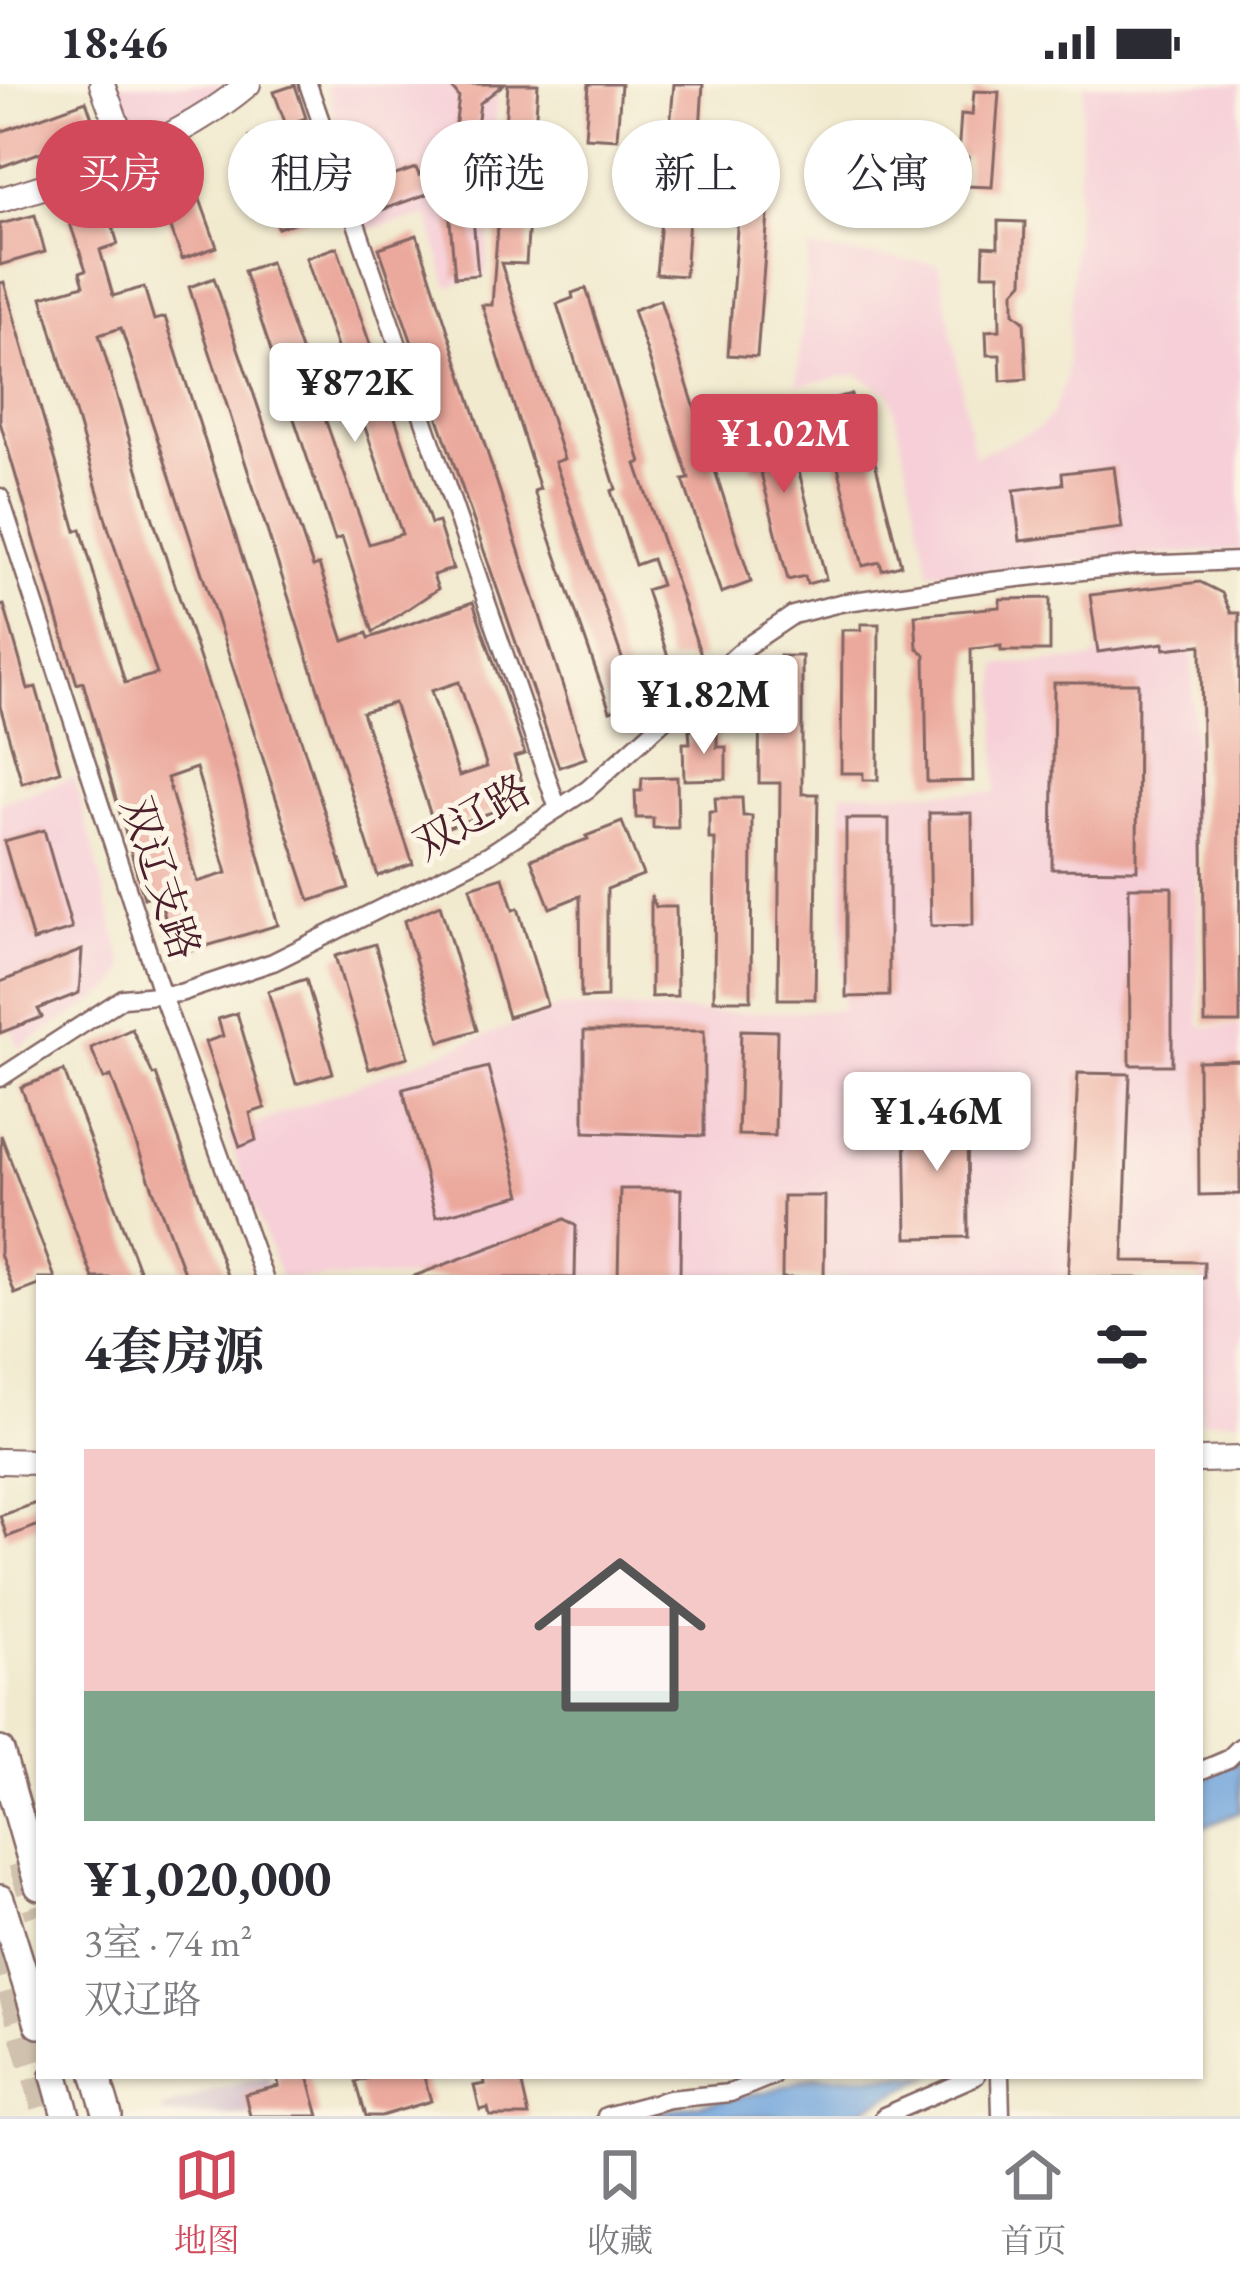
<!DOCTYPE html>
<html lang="zh">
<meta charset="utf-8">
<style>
body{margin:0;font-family:"EB Garamond","Noto Serif SC",serif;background:#f2f2f3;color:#2b2b33;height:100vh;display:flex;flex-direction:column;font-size:45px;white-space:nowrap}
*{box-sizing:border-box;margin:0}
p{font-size:39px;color:#7c7c81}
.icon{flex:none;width:66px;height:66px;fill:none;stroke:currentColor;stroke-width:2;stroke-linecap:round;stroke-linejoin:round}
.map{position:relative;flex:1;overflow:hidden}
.side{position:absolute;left:36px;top:1191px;width:1167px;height:804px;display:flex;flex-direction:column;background:#fff;border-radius:0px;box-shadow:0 3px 9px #0004}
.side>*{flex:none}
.banner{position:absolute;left:36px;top:36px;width:1170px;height:108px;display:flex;gap:24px}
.price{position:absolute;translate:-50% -102px;padding:0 27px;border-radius:12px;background:#fff;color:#222;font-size:39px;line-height:78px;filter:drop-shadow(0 3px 6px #0008)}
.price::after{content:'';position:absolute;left:50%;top:72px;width:36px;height:27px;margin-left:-18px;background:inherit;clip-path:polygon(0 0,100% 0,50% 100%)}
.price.selected{background:#d1495b;color:#fff}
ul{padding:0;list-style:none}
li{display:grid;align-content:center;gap:24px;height:636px;padding:0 48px}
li+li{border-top:3px solid #e1e1e2}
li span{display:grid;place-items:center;height:372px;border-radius:0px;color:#555}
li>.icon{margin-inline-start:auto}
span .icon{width:216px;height:216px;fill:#fffc;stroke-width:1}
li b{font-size:51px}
h2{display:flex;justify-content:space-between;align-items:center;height:144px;padding:0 48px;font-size:51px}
.pill{padding:0 42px;border-radius:54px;background:#fff;box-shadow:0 3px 9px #0004;font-size:42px;line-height:108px}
.pill.selected{background:#d1495b;color:#fff}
.status{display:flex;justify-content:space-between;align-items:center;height:84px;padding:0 60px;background:#fff;direction:ltr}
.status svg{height:33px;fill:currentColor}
.tab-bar{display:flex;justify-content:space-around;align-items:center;height:168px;border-top:3px solid #e1e1e2;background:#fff;font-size:33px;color:#7c7c81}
.tab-bar a{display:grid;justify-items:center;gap:6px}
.tab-bar .selected{color:#d1495b}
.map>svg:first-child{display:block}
</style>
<div class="status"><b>18:46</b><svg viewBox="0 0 49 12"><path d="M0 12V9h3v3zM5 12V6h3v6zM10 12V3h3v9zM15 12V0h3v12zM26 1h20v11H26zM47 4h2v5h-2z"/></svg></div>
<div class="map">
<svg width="1240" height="2032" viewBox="0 0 1240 2032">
<rect width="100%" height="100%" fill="#fcf5e5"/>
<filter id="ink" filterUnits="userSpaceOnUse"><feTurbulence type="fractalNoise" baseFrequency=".00833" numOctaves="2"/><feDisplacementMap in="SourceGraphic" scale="24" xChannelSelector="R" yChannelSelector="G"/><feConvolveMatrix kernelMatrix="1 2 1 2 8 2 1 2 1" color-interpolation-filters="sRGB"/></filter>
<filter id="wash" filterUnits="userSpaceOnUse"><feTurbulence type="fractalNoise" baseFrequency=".004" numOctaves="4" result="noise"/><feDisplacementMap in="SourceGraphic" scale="48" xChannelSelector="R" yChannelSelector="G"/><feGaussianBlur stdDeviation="2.7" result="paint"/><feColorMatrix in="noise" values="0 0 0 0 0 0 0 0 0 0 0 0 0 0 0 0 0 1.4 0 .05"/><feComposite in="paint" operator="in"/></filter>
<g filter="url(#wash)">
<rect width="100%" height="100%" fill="#f1eacf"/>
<g fill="#f6cfd8">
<polygon points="116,0 223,0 208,14 146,44 129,35"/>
<polygon points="326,0 498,0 487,190 448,203 428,131 366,146"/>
<polygon points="1084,0 1240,0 1240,466 1126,472 995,487 930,488 891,310 857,290 797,301 809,165 939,180 974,372 1038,345 1052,331 1066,294"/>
<polygon points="1192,563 1200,942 1240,942 1240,1336 1200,1336 1200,1194 281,1194 227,1051 560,923 731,929 842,926 842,708 996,708 998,581 1094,575 1095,570"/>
<polygon points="74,693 125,885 115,904 19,964 0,919 0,719"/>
</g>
<polygon fill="#d1bdca" points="269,1992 282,2032 164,2032 163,2025 211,2007"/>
<g fill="#6fa4dc" stroke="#5c6284" stroke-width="3">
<polygon points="1240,1672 1240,1728 1200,1745 1200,1699"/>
<polygon points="816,1992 932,1992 848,2032 635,2032 768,2007"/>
</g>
<g id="blocks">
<g fill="#eba89c" fill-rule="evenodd">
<polygon points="449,0 504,0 480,19 467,122 472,122 478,191 455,193 447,103 367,131 357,104 416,84 419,91 453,62 459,13"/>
<polygon points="508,0 538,0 526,180 501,179 564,375 555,378 637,618 610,627 534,407 540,405 482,221 492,221"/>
<polygon points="589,0 621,0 617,55 585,53"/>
<polygon points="674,0 703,0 699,62 694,62 685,192 656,190"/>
<polygon points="295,1 306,34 286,41 274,8"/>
<polygon points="974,7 999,8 992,103 966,102 968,73 958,72 961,30 972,31"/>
<polygon points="86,17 97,48 0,83 0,48"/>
<polygon points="283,43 311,133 278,144 250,53"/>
<polygon points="741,89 771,91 757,273 728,271"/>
<polygon points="191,90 217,163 182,175 156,102"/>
<path d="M104 115 118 160 100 166 113 212 144 203 154 236 165 233 349 804 310 817 121 244 99 251 150 426 232 671 278 841 176 871 158 809 144 814 83 598 77 600 0 338V199L4 198 76 447 81 445 125 599 157 590 108 443 42 213 84 201 80 188 86 186 66 128ZM196 684 227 789 197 798 167 694Z"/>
<polygon points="35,131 45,168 0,181 0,140"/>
<polygon points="998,137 1025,138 1023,198 1014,208 1014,229 1024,237 1027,295 1001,297 1000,271 987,271 986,247 1000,246 999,190 983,190 984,162 998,163"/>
<polygon points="417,151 586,674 559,683 379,164"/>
<polygon points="337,163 431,440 438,438 453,485 433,491 438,505 373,548 342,453 335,456 244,187 270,178 369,460 402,450 306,174"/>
<path d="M214 194 313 483 319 481 344 557 367 549 369 554 473 518 525 670 514 673 528 716 436 747 394 619 362 628 413 780 378 792 189 203ZM459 598 487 683 459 692 431 607Z"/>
<polygon points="586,204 641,378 636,380 702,574 688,578 687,574 670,579 646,506 661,501 652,475 635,481 611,407 616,405 557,220 573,214 572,209"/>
<polygon points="660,216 751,498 721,509 683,396 689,395 633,226"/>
<polygon points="851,310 864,364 871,362 901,481 882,486 880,478 863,482 835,371 828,373 815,319"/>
<polygon points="776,324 790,378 796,376 826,495 807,500 805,492 788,496 760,385 754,387 740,333"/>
<polygon points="1114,383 1122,444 1020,457 1014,406 1063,400 1062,389"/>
<polygon points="1200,498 1222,509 1231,529 1239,529 1240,939 1205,939 1201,561 1164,565 1164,559 1098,568 1090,511"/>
<polygon points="1050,514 1050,567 1001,567 1001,562 971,565 973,697 927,698 925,571 917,563 915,531 1000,523 1000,515"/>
<polygon points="4,521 28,605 36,603 60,687 22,699 0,622 0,522"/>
<polygon points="861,540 879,540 878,696 863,696 863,689 841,689 842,546 861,546"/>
<polygon points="780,572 802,572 802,710 818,710 815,915 778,915 780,699 759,699 760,580 780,580"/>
<polygon points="1054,599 1138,599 1137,786 1052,785"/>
<polygon points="717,645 717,663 726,663 726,695 684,696 683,659 690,659 689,646"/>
<polygon points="677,693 678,744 653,744 653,734 636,734 635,707 641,707 642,694"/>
<polygon points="715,714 742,714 743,732 752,732 751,916 714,916 715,755 709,755 709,728 716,728"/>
<polygon points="929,729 972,729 973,841 931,842"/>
<polygon points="846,735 889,735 889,912 846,913"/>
<polygon points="622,738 643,791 607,805 607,913 581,914 580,812 550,824 531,775 588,755 586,752"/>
<polygon points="44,746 72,845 33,857 4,757"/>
<polygon points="503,793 513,826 518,824 547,921 508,933 470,803"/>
<polygon points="1129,803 1172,803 1172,981 1130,981"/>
<polygon points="651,811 656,823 676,823 677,912 651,913"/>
<polygon points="440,821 477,946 440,958 404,837"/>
<polygon points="375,860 408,973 369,985 335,872"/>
<polygon points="82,866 79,909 38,925 42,933 0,949 0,898"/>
<polygon points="306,895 333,989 296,1000 268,907"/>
<polygon points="237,929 265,1024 250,1029 256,1056 240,1063 205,958 223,952 218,935"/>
<polygon points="132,945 153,991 156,990 228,1194 186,1194 111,992 104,995 91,964"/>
<polygon points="741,946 777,947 775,1052 738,1051"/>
<polygon points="584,947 704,947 704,1052 584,1048"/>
<polygon points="1240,976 1240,1110 1199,1111 1198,977"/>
<polygon points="488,983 521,1111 436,1133 403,1005"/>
<polygon points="64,987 142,1194 93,1194 21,1003"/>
<polygon points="1078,989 1130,990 1123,1177 1204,1178 1204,1194 1068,1194"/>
<polygon points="967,1027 968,1153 907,1154 905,1028"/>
<polygon points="1,1051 55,1194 39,1194 39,1201 15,1210 0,1170"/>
<polygon points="620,1105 681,1105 680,1194 618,1194"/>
<polygon points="783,1112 825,1112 824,1194 782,1194"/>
<polygon points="565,1135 576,1142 575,1194 409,1194"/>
<polygon points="39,1418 39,1441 7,1453 0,1432"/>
<polygon points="277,1992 308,1992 319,2032 250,2032 245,2010 279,2002"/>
<polygon points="375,1992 424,1992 431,2017 381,2032 366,2032 356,1998"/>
<polygon points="484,1992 520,1992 529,2032 490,2032 488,2024 480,2026 474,2002 485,2000"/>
</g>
</g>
</g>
<g filter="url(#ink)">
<use href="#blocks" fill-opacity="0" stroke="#846664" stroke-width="3"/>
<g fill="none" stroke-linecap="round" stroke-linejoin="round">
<g stroke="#d0c1ae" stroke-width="30" stroke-dasharray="30 15" stroke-linecap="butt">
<polyline points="23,1778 39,1830"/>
<polyline points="0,1863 49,2032"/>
</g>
<g stroke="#846664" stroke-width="21">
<g id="street">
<polyline points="308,0 558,725"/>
<polyline points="0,413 162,911 264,1194"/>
<polyline points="0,994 123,914 180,909 273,878 488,771 588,705 744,564 793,531 840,519 992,497 1137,481 1240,477"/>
<polyline points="1200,1687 1228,1675 1240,1663"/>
<polyline points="1000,1992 1001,2032"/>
<polyline points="606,2032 669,2015 730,2009 772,1992"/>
<polyline points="884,2032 976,1992"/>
</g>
</g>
<g stroke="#846664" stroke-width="28">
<g id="secondary">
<polyline points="102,0 128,71"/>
<path d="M0 116C85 91 179 58 248 0"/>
<polyline points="1200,1376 1240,1375"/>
<polyline points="0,1377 39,1378"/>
</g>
</g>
<g stroke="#846664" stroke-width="32">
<g id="primary">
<polyline points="0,1667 39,1802"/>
<polyline points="0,1815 39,1940"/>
<polyline points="55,1992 66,2032"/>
<polyline points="96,1992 108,2032"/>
</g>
</g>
<use href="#street" stroke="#fff" stroke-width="16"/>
<use href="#secondary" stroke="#fff" stroke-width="24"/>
<use href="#primary" stroke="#fff" stroke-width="27"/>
</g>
</g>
<g text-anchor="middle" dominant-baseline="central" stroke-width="10" stroke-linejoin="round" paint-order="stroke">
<g font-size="42" fill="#4a1f2b" stroke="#fcf5e5">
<text transform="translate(472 733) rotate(-30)">双辽路</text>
<text transform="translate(161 794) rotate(72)">双辽支路</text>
</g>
</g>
</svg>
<b class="price" style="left:355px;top:361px">¥872K</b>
<b class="price selected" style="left:784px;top:412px">¥1.02M</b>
<b class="price" style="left:704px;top:673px">¥1.82M</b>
<b class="price" style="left:937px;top:1090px">¥1.46M</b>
<div class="banner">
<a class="pill selected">买房</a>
<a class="pill">租房</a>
<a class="pill">筛选</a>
<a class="pill">新上</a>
<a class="pill">公寓</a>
</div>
<section class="side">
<h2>4套房源<svg class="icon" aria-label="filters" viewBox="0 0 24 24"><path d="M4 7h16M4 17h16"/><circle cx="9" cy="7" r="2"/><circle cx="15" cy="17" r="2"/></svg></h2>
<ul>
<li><span style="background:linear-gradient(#f6c9c9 65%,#7fa58c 0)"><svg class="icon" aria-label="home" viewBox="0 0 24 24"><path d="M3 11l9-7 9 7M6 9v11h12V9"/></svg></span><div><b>¥1,020,000</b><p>3室 · 74 m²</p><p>双辽路</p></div></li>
</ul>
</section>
</div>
<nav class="tab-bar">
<a class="selected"><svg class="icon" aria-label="map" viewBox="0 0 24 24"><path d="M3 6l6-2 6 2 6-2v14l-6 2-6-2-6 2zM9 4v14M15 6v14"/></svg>地图</a>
<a><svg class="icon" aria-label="saved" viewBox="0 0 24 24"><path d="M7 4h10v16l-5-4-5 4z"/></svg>收藏</a>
<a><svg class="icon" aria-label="home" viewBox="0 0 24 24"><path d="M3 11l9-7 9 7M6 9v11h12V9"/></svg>首页</a>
</nav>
